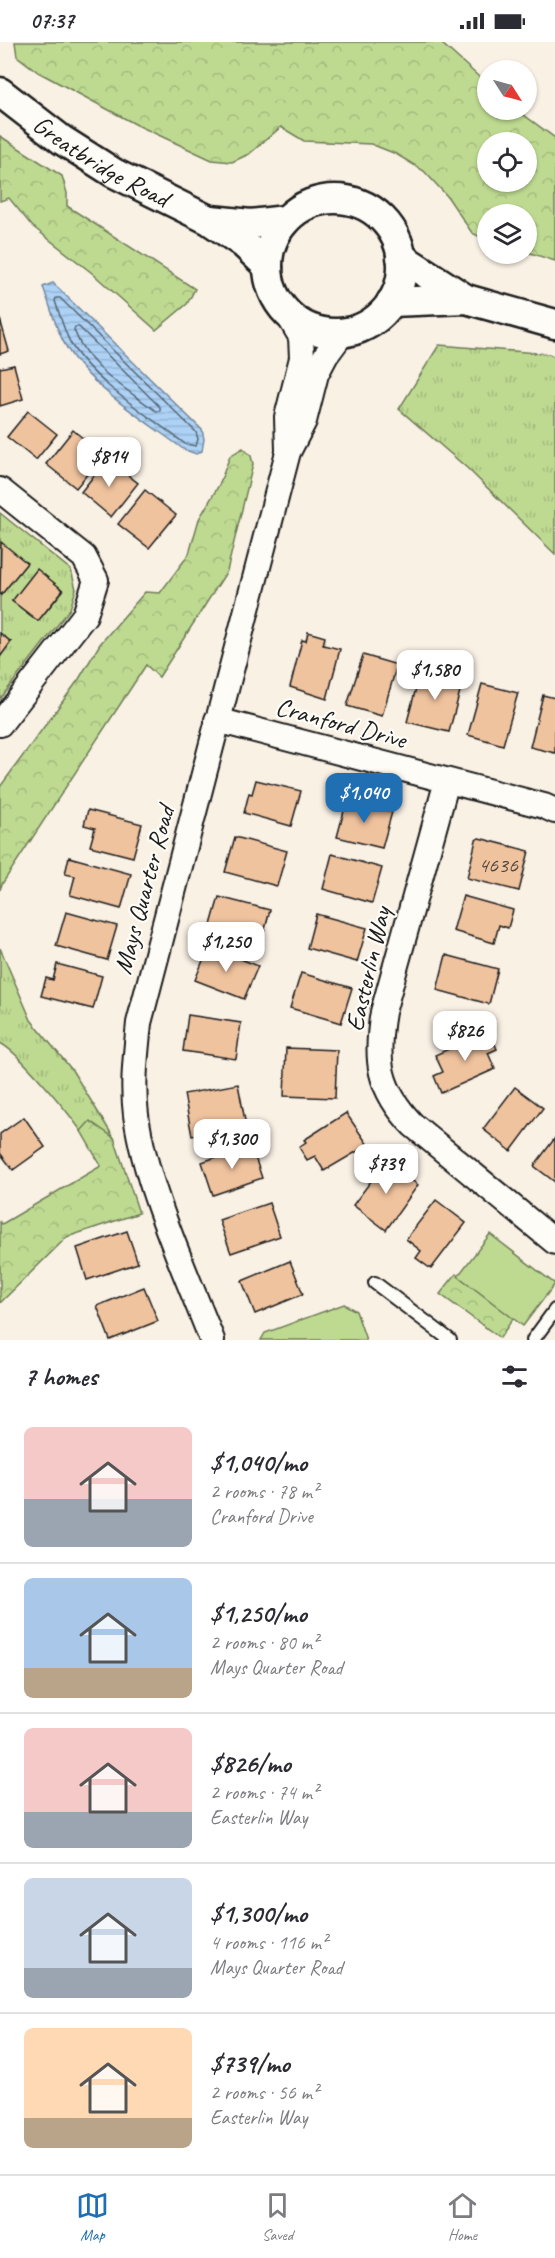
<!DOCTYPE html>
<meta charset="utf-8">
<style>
body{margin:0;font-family:Caveat,sans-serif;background:#f7f7f7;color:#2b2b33;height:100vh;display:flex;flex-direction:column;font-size:22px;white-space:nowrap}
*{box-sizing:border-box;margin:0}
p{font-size:20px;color:#7c7c81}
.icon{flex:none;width:33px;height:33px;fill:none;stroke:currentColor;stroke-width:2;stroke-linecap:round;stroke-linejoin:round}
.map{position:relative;height:1298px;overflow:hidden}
.drawer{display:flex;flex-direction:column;background:#fff;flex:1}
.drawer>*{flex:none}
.needle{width:39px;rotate:126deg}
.buttons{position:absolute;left:477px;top:18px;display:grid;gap:12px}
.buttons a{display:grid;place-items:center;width:60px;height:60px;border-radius:50%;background:#fff;box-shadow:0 2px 4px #0004;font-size:30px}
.price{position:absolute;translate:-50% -51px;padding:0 14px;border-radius:12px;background:#fff;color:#222;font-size:20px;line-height:39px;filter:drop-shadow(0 2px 3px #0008)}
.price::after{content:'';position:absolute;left:50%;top:36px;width:18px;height:14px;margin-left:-9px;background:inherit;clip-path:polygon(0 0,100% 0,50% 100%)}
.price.active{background:#1f6fb2;color:#fff}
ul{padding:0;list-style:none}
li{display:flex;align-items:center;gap:18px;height:150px;padding:0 24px}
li+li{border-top:2px solid #e1e1e2}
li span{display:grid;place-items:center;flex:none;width:168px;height:120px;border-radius:9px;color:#555}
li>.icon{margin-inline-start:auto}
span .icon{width:72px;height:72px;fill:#fffc;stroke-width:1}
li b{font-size:26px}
h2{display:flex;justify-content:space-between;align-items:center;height:72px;padding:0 24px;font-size:26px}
.status{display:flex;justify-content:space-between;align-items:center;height:42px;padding:0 30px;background:#fff;direction:ltr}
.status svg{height:16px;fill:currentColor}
.dock{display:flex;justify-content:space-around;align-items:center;height:84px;border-top:2px solid #e1e1e2;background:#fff;font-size:16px;color:#7c7c81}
.dock a{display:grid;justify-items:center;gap:3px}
.dock .active{color:#1f6fb2}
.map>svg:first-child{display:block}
</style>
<div class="status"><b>07:37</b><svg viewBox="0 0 49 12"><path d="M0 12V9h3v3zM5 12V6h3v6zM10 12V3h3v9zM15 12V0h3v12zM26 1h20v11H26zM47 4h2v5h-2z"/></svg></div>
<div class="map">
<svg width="555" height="1298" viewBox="0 0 555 1298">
<defs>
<pattern id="grass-tufts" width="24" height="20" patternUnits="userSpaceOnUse" patternTransform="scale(1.5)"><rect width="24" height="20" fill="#beda91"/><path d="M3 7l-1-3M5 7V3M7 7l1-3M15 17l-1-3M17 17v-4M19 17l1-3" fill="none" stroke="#a3ba7c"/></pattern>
<pattern id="forest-crowns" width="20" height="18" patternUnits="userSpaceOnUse" patternTransform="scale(1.5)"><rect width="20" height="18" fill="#beda91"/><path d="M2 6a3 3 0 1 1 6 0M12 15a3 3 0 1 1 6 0" fill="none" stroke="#a3ba7c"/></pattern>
<pattern id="water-rules" width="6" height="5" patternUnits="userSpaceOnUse" patternTransform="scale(1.5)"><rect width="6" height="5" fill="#add2f6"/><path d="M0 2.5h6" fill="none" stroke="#94b4d2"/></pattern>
</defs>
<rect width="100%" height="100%" fill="#faf1e5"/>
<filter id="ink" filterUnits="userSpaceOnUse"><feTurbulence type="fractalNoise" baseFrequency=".0167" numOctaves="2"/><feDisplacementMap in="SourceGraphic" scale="12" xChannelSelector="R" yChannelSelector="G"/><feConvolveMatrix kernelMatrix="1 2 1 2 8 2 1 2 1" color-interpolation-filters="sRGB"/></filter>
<g filter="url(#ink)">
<g fill="url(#grass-tufts)" stroke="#6d7b56" stroke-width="1.5" fill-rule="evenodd">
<polygon points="439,303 549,312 555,315 555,512 467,426 399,367"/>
<path d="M0 471 71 528 76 547 70 567 0 657V615L11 600 0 591ZM63 549 38 579 12 559Z"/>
<path d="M0 906 31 978 72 1028 114 1096 92 1085 81 1089C68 1070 19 1010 0 1001Z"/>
</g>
<g fill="url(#forest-crowns)" stroke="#6d7b56" stroke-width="1.5" fill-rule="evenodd">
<path d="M15 0H440L487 42 488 68H517L555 96V219L527 210 526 172H488L487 198 472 191 447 154 424 129 396 112 371 102 304 99 281 85 249 112 232 120 212 118 137 83 38 30 17 14ZM526 100V140H488V100Z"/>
<polygon points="0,94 62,134 67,151 67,164 195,247 187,262 156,288 92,231 32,184 9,156 0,159"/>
<polygon points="243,406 251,414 253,422 227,529 159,635 146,623 2,842 0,848 0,745 79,637 100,602 145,550 160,551 189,512 199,477 219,443 230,414"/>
<polygon points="90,1079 114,1096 139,1171 67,1195 0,1261 0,1180 2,1182 101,1124 81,1089"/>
<polygon points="456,1232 514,1275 500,1296 440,1252"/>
</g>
<g fill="#beda91" stroke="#6d7b56" stroke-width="1.5">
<polygon points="490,1192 555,1242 523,1284 458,1234"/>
<polygon points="344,1262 356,1269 366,1298 261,1298 265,1291"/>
</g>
<path fill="url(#water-rules)" stroke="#73899f" stroke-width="1.5" d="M53 241 202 388 204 397 202 409 196 412 183 407C146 379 91 346 67 306 56 289 51 265 43 245Z"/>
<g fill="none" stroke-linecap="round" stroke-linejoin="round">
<g stroke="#566573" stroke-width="1.5">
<path d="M56 256H60L196 390 198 397 196 404 185 402C151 375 93 340 71 302 64 289 60 273 55 259Z"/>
<path d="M75 285H79L160 365V369H156C126 347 87 325 74 288Z"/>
</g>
</g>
<g fill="#f0c39f" stroke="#1c1c1c" stroke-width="1.5">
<polygon points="0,277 9,309 0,312"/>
<polygon points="14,323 23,357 0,364 0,326"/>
<polygon points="28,369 57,392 36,418 7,395"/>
<polygon points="73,388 103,413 76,446 46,422"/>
<polygon points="107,417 138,441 111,475 81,450"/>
<polygon points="145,448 176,473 149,506 118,482"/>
<polygon points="1,500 27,521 1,553 0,551"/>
<polygon points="37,527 63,548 38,579 12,559"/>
<polygon points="308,590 325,595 323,603 340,607 327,657 290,645 302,598 306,599"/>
<polygon points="0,591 11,600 0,615"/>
<polygon points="363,613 397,623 382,674 347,664"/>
<polygon points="421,627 463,638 449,690 407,680"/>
<polygon points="482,642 518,651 503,703 468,693"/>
<polygon points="543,653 555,656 555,711 530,705"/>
<polygon points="256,738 301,749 291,784 244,771 249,751 252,752"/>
<polygon points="347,758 392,770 382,806 337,795"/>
<polygon points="88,768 142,782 133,815 90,804 95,786 84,783"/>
<polygon points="235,795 287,809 277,844 225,830"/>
<polygon points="479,796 529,809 519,849 467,836 476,798"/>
<polygon points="332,812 382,826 372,861 323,847"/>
<polygon points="69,815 131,832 121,867 70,853 75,834 65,832"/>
<polygon points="463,854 513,868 508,886 499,883 494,901 453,889"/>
<polygon points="219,855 270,868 261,903 209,890"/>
<polygon points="66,870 117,884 107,918 56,904"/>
<polygon points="316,872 367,886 357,920 307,906"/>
<polygon points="209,904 258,924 244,957 195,938"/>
<polygon points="446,913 498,927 489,962 437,948"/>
<polygon points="57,922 102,934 93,967 41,954 46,936 53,938"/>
<polygon points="301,931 352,946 341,981 290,966"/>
<polygon points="188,973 241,981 236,1017 183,1009"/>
<polygon points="490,991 497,1007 488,1011 495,1027 441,1051 434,1034 443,1030 435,1013 480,993 481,995"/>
<polygon points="286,1006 337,1008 335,1056 284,1054"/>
<polygon points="238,1042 246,1084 192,1094 184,1052"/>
<polygon points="515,1045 543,1066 511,1109 483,1087"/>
<polygon points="346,1071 368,1103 324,1129 315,1114 307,1118 299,1105 306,1100 304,1098"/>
<polygon points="24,1075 45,1105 13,1128 0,1111 0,1092"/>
<polygon points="555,1096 555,1140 534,1124"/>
<polygon points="251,1103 262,1136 213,1153 202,1120"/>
<polygon points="386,1119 418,1143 386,1188 353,1163"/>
<polygon points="436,1158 466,1181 431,1227 416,1216 421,1209 406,1197"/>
<polygon points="269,1161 280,1194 231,1211 219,1178"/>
<polygon points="127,1189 138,1221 87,1238 77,1206"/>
<polygon points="290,1219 303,1252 255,1272 242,1239"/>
<polygon points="144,1245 158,1279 110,1298 97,1264"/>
</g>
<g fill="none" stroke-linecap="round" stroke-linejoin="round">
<g stroke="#1c1c1c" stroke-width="16">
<g id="service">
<polyline points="375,1241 450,1298"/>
<polyline points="533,1298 555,1268"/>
</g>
</g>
<g stroke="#1c1c1c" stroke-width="28">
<g id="minor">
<polyline points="287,271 301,295 302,316 287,375 288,408"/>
<polyline points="0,448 84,515 96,538 85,573 0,682"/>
<polyline points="217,678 544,764 555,769"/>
<path d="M447 739 383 970C375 1017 378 1047 413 1083L555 1200"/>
<path d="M212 1298C185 1228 146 1146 136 1073 132 1042 136 1012 139 981L288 410 304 379 316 332 326 313 343 290"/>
</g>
</g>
<g stroke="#1c1c1c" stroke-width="33">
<g id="tertiary">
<path id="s1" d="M0 50 62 98 114 131 209 178 244 202 268 225"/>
<circle cx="335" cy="224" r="67"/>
<polyline points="211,178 251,182 286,178"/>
<polyline points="401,215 466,257"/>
<polyline points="391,260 466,257 555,282"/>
</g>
</g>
<use href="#service" stroke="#fdfcf7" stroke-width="12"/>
<use href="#minor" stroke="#fdfcf7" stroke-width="24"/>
<use href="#tertiary" stroke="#fdfcf7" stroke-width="28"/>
</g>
</g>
<g text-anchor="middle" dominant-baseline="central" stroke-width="4.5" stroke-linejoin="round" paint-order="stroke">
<g font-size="22" fill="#51463d">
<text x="498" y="823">4636</text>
</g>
<g font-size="26" fill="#1c1c1c" stroke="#fdfcf7">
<text stroke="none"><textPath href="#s1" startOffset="123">Greatbridge Road</textPath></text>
<text transform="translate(341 681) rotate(15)">Cranford Drive</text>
<text transform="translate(144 848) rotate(-75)">Mays Quarter Road</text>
<text transform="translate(368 927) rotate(-77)">Easterlin Way</text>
</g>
</g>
</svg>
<div class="buttons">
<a><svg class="needle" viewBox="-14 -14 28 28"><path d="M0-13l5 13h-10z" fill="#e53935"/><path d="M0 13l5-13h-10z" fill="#7c7c81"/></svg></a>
<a><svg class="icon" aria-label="locate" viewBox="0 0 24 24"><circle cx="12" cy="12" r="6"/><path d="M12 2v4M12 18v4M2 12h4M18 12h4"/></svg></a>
<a><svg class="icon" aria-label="layers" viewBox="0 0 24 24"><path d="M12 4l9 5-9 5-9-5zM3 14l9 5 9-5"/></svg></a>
</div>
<b class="price" style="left:109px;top:446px">$814</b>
<b class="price" style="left:435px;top:659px">$1,580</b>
<b class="price active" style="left:364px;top:782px">$1,040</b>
<b class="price" style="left:226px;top:931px">$1,250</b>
<b class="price" style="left:465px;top:1020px">$826</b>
<b class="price" style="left:232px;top:1128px">$1,300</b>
<b class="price" style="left:386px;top:1153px">$739</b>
</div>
<section class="drawer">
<h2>7 homes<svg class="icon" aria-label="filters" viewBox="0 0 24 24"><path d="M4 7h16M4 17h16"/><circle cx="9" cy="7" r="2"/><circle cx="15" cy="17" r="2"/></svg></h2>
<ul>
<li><span style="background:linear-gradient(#f6c9c9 60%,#9aa5b1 0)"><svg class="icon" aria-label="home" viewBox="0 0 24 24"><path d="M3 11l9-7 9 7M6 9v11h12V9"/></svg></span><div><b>$1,040/mo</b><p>2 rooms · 78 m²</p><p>Cranford Drive</p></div></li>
<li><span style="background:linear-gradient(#a9c7e8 75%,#b9a48a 0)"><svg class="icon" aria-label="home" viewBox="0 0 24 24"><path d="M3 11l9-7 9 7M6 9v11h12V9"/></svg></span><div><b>$1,250/mo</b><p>2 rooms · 80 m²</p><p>Mays Quarter Road</p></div></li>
<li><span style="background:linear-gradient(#f6c9c9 70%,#9aa5b1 0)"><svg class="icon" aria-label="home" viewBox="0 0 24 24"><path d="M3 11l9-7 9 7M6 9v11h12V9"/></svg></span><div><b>$826/mo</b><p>2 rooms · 74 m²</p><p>Easterlin Way</p></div></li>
<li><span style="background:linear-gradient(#c9d6e8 75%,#9aa5b1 0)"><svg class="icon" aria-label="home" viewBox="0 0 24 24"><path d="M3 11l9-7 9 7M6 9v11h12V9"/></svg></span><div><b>$1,300/mo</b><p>4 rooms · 116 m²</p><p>Mays Quarter Road</p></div></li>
<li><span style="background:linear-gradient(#ffd9b3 75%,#b9a48a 0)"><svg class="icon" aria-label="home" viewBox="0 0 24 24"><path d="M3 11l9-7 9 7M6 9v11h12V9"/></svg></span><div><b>$739/mo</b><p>2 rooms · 56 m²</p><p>Easterlin Way</p></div></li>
</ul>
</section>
<nav class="dock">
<a class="active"><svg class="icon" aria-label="map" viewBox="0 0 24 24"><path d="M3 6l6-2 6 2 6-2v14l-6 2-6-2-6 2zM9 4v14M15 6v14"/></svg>Map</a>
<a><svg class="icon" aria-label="saved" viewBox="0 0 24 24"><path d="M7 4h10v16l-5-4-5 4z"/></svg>Saved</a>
<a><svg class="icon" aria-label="home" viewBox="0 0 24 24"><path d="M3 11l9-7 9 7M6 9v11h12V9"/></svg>Home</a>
</nav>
